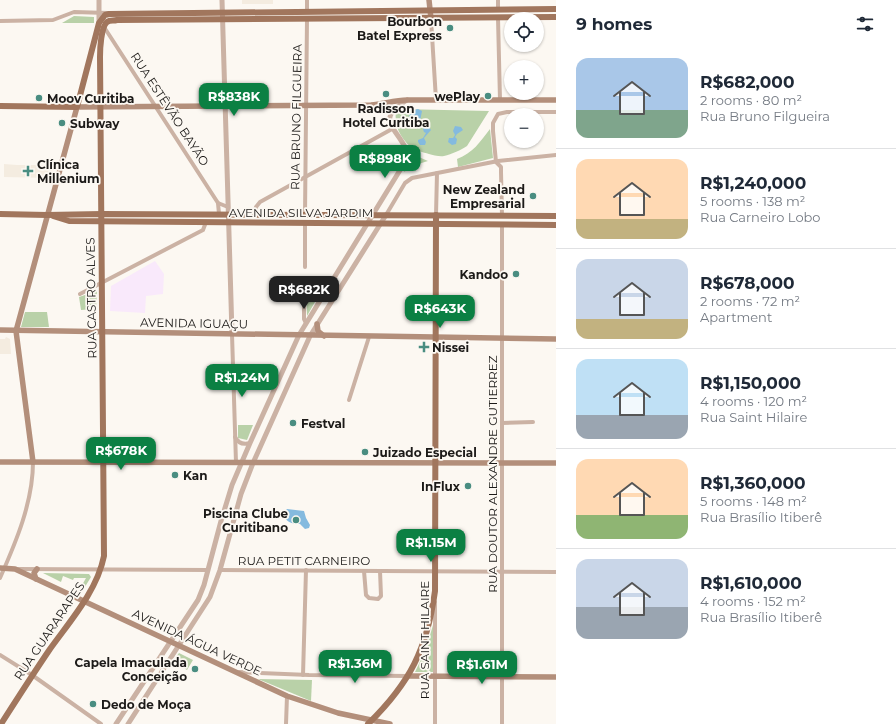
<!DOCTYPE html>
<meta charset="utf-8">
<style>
body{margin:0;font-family:Montserrat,sans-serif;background:#f6f6f7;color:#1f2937;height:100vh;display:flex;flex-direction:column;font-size:15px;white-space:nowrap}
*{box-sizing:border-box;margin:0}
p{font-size:13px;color:#747a83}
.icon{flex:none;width:22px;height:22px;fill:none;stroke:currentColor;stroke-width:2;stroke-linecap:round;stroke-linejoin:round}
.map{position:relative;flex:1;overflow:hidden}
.side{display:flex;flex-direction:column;background:#fff;width:340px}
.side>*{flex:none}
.controls{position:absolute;left:504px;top:12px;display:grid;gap:8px}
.controls a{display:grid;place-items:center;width:40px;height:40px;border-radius:50%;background:#fff;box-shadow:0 1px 3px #0004;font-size:20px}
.price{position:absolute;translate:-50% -34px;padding:0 9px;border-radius:8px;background:#0b8043;color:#fff;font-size:13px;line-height:26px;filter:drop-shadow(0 1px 2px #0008)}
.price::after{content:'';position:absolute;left:50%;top:24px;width:12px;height:9px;margin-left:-6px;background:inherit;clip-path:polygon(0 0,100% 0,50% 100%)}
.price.current{background:#222;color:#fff}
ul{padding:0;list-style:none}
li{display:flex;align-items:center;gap:12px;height:100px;padding:0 20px}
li+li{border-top:1px solid #e0e1e3}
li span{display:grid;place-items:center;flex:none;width:112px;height:80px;border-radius:12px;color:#555}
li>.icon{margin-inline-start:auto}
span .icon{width:48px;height:48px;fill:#fffc;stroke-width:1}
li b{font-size:17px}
h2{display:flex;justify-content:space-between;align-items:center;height:48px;padding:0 20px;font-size:17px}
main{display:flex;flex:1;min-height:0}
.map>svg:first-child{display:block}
</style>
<main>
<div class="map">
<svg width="556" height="724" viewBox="0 0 556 724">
<rect width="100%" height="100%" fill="#fcf8f2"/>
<g fill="#f4ece0">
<rect x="242" y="0" width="31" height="4"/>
<polygon points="4,164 17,165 54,165 50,178 4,177"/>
<polygon points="6,337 10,339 11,354 0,354 0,339 5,339"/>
</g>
<polygon fill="#f9e9fb" points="155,261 164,274 163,294 146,296 145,313 110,311 111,286"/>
<g fill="#b9d1a8">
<polygon points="74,16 94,17 94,23 62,23"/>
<path d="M399 109 489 111 467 146C461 150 452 154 444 156 440 157 433 155 429 154 423 152 416 151 411 147 400 138 394 125 396 111Z"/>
<path d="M490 129 493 158 458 167 457 159C473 153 480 142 490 129Z"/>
<polygon points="412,154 428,161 415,165 404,172"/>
<polygon points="306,281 320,293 307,316"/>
<polygon points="97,291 96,309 81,310 79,297"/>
<polygon points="25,312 47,312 49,327 21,327"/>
<polygon points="238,425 253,425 247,440 238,438"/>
<polygon points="43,573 89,574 91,577 83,590 81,587 86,578 74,578 73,580 63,576 61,582"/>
<polygon points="433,625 433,672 415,672 426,649"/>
<polygon points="179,653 193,660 187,670 173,661"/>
<polygon points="258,679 312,680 311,701"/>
</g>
<g fill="#84badf">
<path d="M418 109 422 111 420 121 423 125 428 126 431 130 424 138 426 142 425 145H420L418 142V140L423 138 426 133 424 132C421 122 421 122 411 119L409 116 414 110Z"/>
<polygon points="455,126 461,127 463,130 457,134 455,137 457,139 456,144 452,145 448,142 449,138 453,138 455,135 453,131"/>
<path d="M287 509 304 511 306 518 310 525 309 528 305 529 300 524C292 524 285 522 283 513Z"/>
</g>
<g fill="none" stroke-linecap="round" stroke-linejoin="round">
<g stroke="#cbb2a4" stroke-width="4">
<polyline points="498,0 498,10"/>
<polyline points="307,11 307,0"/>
<polyline points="498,18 500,100"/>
<polyline points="431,19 436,100"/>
<polyline points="0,21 53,20 74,12 108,13"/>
<polyline points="104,27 218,203 228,207"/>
<polyline points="218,203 219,214"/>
<polyline points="254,214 256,207 260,202 392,129"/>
<polyline points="305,214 307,19"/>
<polyline points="386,215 405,183 412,178 498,161 556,155"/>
<polyline points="436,215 437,173"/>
<polyline points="502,216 501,172 501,167 496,162 493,131 493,123 498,114 507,112 556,112"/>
<polyline points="502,224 502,724"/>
<polyline points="305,267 305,223"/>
<polyline points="304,280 304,319 306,323"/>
<polyline points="80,294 203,230 206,222"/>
<polyline points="232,334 236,463"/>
<polyline points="349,400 369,337"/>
<polyline points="502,423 533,422"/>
<path d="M235 437C238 443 243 445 250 443"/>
<polyline points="17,569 208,570"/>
<polyline points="220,570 556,572"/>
<polyline points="364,571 366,595 369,598 378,599 381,596 380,571"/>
<path d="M0 578C16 542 33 502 33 462"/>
<polyline points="0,655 32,675 101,724"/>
<polyline points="239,672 309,675 408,676"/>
<polyline points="303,675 306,570"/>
<polyline points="286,724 287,696"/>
<polyline points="435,724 435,602"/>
</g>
<g stroke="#cbb2a4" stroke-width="5">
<polyline points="222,0 232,334"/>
<polyline points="99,23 99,0"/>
<path d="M116 724 198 600 204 585 221 521 232 485 250 443 299 335 405 162 407 153 406 149C395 126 375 120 407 100"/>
<polyline points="128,724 210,597 220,570 241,494 253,463 310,336 386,215"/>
</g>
<g stroke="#b38f7b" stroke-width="5.5">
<polyline points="429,0 431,19"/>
<polyline points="317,324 318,331 324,336"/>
<polyline points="0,330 556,339"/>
<polyline points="0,462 556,463"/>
<path d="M33 462 16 331 77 107 371 105C383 104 395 100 407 100H556"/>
<polyline points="0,568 15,569 287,696 338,713 390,724"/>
<polyline points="36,579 34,573 37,569"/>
<polyline points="408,676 556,677"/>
</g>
<g stroke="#a1765d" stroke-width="6">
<polyline points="0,106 77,107 99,23 105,15 109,14 556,9"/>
<polyline points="0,214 47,215 102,214 556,216"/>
<polyline points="53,216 69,221 556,225"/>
<path d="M1 724C17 699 33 674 50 649 70 621 97 591 104 556L100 57C100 49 101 27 107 22 110 20 113 21 117 20L556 17"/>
<path d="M368 724C410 683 427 649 435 591L436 215"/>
</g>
</g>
<g fill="#498d81" stroke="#fcf8f2" stroke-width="1.5">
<circle cx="450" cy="28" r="4"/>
<circle cx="386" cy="94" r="4"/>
<circle cx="488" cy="96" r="4"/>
<circle cx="39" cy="98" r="4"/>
<circle cx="62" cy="123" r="4"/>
<path d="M26 165h4v4h4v4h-4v4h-4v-4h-4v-4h4z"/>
<circle cx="533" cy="196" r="4"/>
<circle cx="516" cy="274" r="4"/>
<path d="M422 341h4v4h4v4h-4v4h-4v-4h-4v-4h4z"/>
<circle cx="293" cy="423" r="4"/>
<circle cx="365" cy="452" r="4"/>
<circle cx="175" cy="475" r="4"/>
<circle cx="468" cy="486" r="4"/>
<circle cx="296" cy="520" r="4"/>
<circle cx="195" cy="669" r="4"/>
<circle cx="93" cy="704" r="4"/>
</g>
<g text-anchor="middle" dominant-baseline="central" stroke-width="3.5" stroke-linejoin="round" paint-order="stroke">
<g font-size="12" font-weight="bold" fill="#1c1a18" stroke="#fcf8f2" text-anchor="start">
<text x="442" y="21" text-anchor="end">Bourbon<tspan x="442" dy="14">Batel Express</tspan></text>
<text x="480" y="96" text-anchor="end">wePlay</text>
<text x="47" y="98">Moov Curitiba</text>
<text x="386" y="108" text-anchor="middle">Radisson<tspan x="386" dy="14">Hotel Curitiba</tspan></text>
<text x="70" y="123">Subway</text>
<text x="37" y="164">Clínica<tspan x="37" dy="14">Millenium</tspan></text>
<text x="525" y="189" text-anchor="end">New Zealand<tspan x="525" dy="14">Empresarial</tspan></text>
<text x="508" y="274" text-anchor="end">Kandoo</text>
<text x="432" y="347">Nissei</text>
<text x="301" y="423">Festval</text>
<text x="373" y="452">Juizado Especial</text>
<text x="183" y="475">Kan</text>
<text x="460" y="486" text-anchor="end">InFlux</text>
<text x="288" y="513" text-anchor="end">Piscina Clube<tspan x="288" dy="14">Curitibano</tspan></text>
<text x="187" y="662" text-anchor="end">Capela Imaculada<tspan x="187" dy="14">Conceição</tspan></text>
<text x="101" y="704">Dedo de Moça</text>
</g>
<g font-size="12" fill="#1c1a18" stroke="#fcf8f2">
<text transform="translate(170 109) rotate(57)">RUA ESTÊVÃO BAYÃO</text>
<text transform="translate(296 117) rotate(-89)">RUA BRUNO FILGUEIRA</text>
<text x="301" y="212">AVENIDA SILVA JARDIM</text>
<text transform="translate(91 298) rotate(-91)">RUA CASTRO ALVES</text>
<text transform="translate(194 323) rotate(1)">AVENIDA IGUAÇU</text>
<text transform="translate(492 474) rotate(-90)">RUA DOUTOR ALEXANDRE GUTIERREZ</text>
<text x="304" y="560">RUA PETIT CARNEIRO</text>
<text transform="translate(49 631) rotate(-56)">RUA GUARARAPES</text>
<text transform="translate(424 640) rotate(-90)">RUA SAINT HILAIRE</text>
<text transform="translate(197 642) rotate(25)">AVENIDA ÁGUA VERDE</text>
</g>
</g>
</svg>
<div class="controls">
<a><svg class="icon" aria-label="locate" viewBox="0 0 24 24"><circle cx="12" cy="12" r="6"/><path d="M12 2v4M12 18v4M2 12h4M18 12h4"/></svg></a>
<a>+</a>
<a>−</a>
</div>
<b class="price" style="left:234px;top:117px">R$838K</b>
<b class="price" style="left:385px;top:179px">R$898K</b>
<b class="price current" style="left:304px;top:310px">R$682K</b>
<b class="price" style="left:440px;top:329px">R$643K</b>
<b class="price" style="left:242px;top:398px">R$1.24M</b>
<b class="price" style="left:121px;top:471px">R$678K</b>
<b class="price" style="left:431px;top:563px">R$1.15M</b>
<b class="price" style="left:355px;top:684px">R$1.36M</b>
<b class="price" style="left:482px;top:685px">R$1.61M</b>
</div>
<section class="side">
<h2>9 homes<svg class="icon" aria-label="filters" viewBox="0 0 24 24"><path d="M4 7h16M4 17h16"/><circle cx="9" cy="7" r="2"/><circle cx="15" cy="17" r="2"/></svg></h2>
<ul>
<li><span style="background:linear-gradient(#a9c7e8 65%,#7fa58c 0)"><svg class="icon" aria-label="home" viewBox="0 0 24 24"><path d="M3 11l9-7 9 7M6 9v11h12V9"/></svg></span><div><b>R$682,000</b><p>2 rooms · 80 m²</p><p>Rua Bruno Filgueira</p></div></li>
<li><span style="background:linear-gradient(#ffd9b3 75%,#c2b280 0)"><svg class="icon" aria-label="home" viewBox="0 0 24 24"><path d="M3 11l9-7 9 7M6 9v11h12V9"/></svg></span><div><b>R$1,240,000</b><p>5 rooms · 138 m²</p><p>Rua Carneiro Lobo</p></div></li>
<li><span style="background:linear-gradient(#c9d6e8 75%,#c2b280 0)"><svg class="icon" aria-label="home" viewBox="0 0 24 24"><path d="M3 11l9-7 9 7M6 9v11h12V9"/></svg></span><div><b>R$678,000</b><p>2 rooms · 72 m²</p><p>Apartment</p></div></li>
<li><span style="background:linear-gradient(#bfe0f5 70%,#9aa5b1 0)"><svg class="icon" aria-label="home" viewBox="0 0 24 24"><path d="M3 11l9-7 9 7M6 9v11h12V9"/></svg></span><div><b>R$1,150,000</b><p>4 rooms · 120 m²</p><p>Rua Saint Hilaire</p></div></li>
<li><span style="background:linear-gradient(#ffd9b3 70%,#8fb573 0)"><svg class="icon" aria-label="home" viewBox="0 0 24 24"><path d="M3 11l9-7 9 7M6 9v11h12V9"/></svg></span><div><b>R$1,360,000</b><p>5 rooms · 148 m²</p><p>Rua Brasílio Itiberê</p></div></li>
<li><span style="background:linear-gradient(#c9d6e8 60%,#9aa5b1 0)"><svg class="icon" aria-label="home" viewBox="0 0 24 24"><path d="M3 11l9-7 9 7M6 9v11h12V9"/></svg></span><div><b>R$1,610,000</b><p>4 rooms · 152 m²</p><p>Rua Brasílio Itiberê</p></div></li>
</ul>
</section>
</main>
